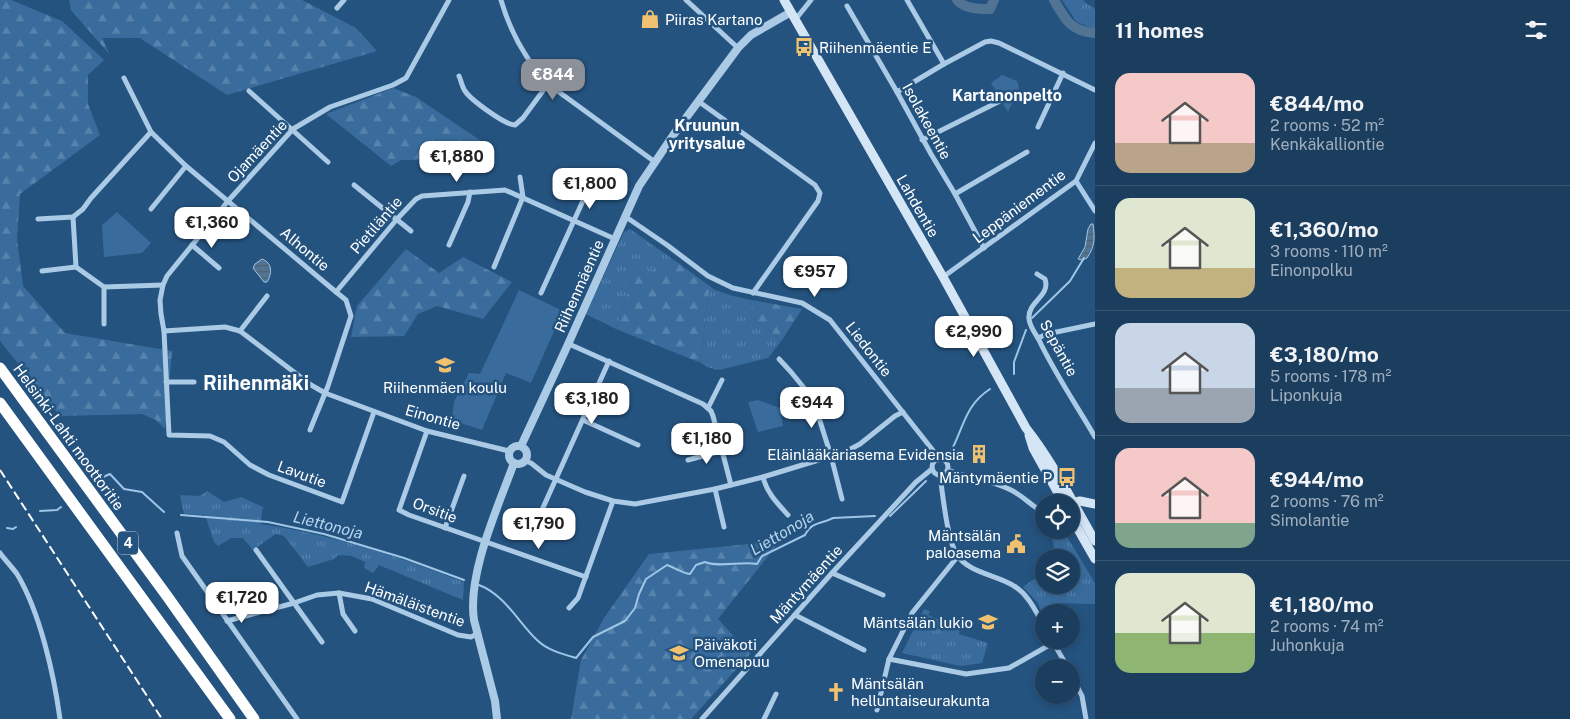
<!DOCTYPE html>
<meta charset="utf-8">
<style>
body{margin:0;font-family:"Public Sans",sans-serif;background:#284968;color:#f1f3f6;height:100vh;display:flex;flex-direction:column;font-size:19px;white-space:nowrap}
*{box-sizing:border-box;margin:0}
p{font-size:16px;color:#a0aebd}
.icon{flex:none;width:28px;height:28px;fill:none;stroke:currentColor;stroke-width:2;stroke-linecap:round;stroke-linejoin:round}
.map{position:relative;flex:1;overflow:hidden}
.panel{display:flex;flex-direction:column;background:#1b3e5f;width:475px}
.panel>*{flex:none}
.fabs{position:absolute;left:1035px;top:494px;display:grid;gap:10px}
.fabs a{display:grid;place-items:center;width:45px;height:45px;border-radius:50%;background:#1b3e5f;box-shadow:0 2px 8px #0003,0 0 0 1px #395774;font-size:25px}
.price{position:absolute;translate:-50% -42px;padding:0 11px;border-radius:10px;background:#fff;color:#222;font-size:16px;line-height:32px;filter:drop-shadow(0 1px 2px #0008)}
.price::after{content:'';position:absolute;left:50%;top:30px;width:15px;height:11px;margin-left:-8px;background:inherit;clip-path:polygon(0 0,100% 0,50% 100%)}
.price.selected{background:#8c9099;color:#fff}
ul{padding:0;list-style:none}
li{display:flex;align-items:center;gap:15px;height:125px;padding:0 20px}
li+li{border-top:1px solid #395774}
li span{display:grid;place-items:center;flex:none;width:140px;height:100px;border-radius:15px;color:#555}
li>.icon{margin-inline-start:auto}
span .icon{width:60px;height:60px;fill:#fffc;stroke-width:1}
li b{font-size:21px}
h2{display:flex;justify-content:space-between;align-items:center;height:60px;padding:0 20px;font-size:21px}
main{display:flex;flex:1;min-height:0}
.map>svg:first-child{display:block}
</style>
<main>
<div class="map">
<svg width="1095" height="719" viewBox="0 0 1095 719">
<defs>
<pattern id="grass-tufts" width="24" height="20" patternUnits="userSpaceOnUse" patternTransform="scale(1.25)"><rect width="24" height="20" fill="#396c9d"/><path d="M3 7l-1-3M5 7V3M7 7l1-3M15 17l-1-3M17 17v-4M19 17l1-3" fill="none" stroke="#5782ac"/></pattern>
<pattern id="forest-firs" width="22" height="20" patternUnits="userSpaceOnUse" patternTransform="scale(1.25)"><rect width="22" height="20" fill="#396c9d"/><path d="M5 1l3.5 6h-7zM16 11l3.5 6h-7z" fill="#5782ac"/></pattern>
<pattern id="water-rules" width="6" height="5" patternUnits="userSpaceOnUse" patternTransform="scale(1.25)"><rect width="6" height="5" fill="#527494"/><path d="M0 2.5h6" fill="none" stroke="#4f5e6c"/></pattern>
</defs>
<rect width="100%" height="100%" fill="#24537f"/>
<g fill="url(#grass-tufts)">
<polygon points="1062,0 1083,0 1087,4 1095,8 1095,29 1077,22"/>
<polygon points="630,229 674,260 668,273 632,279 616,329 586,314 624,232"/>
<polygon points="715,290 733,296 751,300 752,319 782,340 768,358 719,370 707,367 701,363 708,293"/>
<path d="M207 491 224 502 241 497 263 507 260 524C312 531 364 546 413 563 430 569 447 576 464 582L463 600 379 565 373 573 364 568 365 562 352 556 338 555 334 559 308 567 284 536 276 534 253 550 243 538H231L218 546 214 542 205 515 184 514 180 495 200 496Z"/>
<polygon points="1046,530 1063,530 1095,583 1095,604 1057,603 1061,612 1044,612 1044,617 1037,602 1023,587 1034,579 1039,579 1044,572 1044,585 1071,585 1071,558 1055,557 1053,541"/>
<polygon points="924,609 930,611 928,615 960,629 959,634 988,643 982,663 960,666 902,653"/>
</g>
<g fill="url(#forest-firs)">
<polygon points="0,0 11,0 62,21 104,60 88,75 88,104 100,135 20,194 17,239 23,286 65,333 172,351 165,429 156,420 142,414 60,416 0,341"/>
<polygon points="69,0 302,0 356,28 377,51 227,95 140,38 102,38 110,55 71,10"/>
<polygon points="393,88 416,97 493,149 485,161 401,160 391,166 326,114"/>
<polygon points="406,249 439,273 463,257 512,282 483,319 437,306 418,314 404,336 351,337 357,306"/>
<polygon points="674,260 715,290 708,293 701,363 616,329 632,279 659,268 668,273"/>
<polygon points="751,300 802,309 782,340 752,319"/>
<polygon points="780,541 718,619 750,654 691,719 571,719 581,660 604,618 649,554"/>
</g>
<g fill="#396c9d">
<polygon points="1002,75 1017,81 1019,88 1008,112 991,83"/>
<polygon points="117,212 151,243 142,253 104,257 102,225"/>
<polygon points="519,290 563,311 531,383 506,373 482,430 452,420 454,402 469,373 480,374"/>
<polygon points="758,400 780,408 783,426 758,432 748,402"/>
</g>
<g fill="url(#water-rules)" stroke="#9fc6e7">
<path d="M1091 224H1093C1095 239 1095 246 1087 258L1082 260 1078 259 1085 247 1088 229Z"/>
<path d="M262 259C273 263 272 274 267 282H264L253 268 255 264Z"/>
</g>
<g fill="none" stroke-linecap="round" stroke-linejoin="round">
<g stroke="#9fc6e7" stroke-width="2">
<polyline points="1032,318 1070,281 1084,258"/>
<polyline points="1014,374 1014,362 1026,330"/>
<path d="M950 453C964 428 964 406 990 389"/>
<polyline points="96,480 110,474 124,489 142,492 164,512"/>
<polyline points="40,511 57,510 61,507"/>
<polyline points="181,515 268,522 324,534 404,558 464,580"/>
<polyline points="890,516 926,481"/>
<polyline points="7,528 13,529 16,527"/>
<path d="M479 585C505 595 518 622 537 640 547 650 562 654 576 658L593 637 625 621 635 608 639 594 646 579 667 565C676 568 682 573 690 574L696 565 705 562C719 568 741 561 757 564L762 556 805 535C812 521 822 524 833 518L875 516"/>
</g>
<g stroke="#527494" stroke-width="10">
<path d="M957 0C964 9 979 9 990 9L994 0"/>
<path d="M1054 0C1065 20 1071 31 1095 33"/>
</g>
<g stroke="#aacae6" stroke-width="5">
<path d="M501 0C510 31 526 60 548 84L655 162"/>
<polyline points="686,0 738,48"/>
<polyline points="907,0 944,64"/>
<polyline points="847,6 897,92 931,154 955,194 984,248"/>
<polyline points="337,8 344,0"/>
<polyline points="795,20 811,0"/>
<path d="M459 76C461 80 462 87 465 91 471 100 505 125 515 125L523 118 548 84"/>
<polyline points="124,78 151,132 186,166 336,292 346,300 351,316 328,386 310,430"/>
<polyline points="249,91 328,162"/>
<polyline points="897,92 944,64 985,42 991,41 999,43 1095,90"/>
<polyline points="698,101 815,185 820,193 818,201 753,293"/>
<polyline points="1038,127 1063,73"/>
<polyline points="151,132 91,198 83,209 73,217 76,267 104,287 163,285"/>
<polyline points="922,140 1000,101"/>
<polyline points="1076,181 1095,211"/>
<polyline points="354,185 411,231"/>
<polyline points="955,194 1027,152"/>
<polyline points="151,209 186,166"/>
<polyline points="626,217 667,245 708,276 733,288 802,303 830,320 935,453 938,460"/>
<polyline points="38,219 73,217"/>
<polyline points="192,245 219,268"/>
<polyline points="449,245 468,202 470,192"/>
<polyline points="494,267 523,197 520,177"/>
<polyline points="42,271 76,267"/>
<path d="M1037 274 1045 279C1051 296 1027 302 1029 319 1030 327 1035 333 1039 340 1054 372 1077 406 1095 437"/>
<polyline points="943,277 1076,181 1095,143"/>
<polyline points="104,287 104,324"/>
<polyline points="336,292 397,219 416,199 422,196 505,190 615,239"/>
<polyline points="541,293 587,192"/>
<polyline points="164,331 225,327 240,331 311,385 325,393 427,431 509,451"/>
<polyline points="240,331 267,296"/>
<polyline points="1038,338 1047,334 1095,324"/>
<polyline points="569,344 703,404 711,411 713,416 731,485"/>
<polyline points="779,359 791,372 813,399 831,456 842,499"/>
<polyline points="166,382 194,382"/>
<polyline points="708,408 722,380"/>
<polyline points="374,412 342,502 269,475 250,465 224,442 210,436 169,435 164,331 161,314 160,300 163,285 167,276 228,201 293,129 330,107 393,85 406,78 449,0"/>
<polyline points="583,420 638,445"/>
<polyline points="427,431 399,510 409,515 586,577"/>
<circle cx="940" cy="467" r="8"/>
<polyline points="688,460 721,451"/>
<polyline points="525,461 531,463 546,475 585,492 613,501 635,504 715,489 763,477 845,452 860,444 895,416 903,412"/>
<path d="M948 470C968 478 991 480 1011 490 1023 496 1032 506 1044 513"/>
<path d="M940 476C943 495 947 540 957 555 969 573 997 575 1014 586 1029 595 1036 612 1044 626"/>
<path d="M763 477C767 493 777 503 788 515"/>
<polyline points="715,489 724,527"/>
<polyline points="537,521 609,361"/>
<polyline points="445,528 464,476"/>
<polyline points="177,533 182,556 297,719"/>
<polyline points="256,550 322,642"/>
<path d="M0 553C5 560 12 567 17 574 40 612 54 675 60 719"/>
<polyline points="832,573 883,595"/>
<polyline points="339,593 343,614 355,631"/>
<polyline points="569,608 578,598 613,501"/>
<polyline points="795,615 864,650"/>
<polyline points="227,621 294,603 317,595 339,593 372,599 458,635 471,637 477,634"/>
<polyline points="1053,642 1068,668"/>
<polyline points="889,659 966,674 1009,668 1053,643"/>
<polyline points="1071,674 1082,696 1086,719"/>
<polyline points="877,710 889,659 912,613 958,556"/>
<polyline points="702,719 832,573 916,482 932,469"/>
<polyline points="764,719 776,694"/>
</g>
<g stroke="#aacae6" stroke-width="8">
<circle cx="518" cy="455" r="9"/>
<polyline points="521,446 565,351 639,186 674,134 738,48 751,35 791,12"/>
<path d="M497 719 495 701 474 620C467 574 498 507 514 463"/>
</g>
<g stroke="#d4e5f5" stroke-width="9">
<path d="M784 0 943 277 1026 428C1053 462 1073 503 1095 541"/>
<polyline points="1029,435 1033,448 1063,502"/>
<polyline points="1071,503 1080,501 1095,504"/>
<polyline points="1071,517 1095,559"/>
</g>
<g stroke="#fff" stroke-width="11">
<polyline points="0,368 167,596 254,719"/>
<polyline points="0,403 230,719"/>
</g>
<polyline stroke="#fff" stroke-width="2" stroke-dasharray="9 4" stroke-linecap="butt" points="0,470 162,719"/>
</g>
<defs>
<g id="shop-bare" transform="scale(1.5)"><path d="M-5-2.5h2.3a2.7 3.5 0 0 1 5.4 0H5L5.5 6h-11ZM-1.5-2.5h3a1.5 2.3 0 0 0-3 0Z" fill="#f0c16e" stroke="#24537f" stroke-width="2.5" paint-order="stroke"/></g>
<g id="bus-bare" transform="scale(1.5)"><path d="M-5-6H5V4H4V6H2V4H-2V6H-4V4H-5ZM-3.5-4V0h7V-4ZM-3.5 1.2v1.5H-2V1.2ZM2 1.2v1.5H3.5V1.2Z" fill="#f0c16e" stroke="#24537f" stroke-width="2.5" paint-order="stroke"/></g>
<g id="school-bare" transform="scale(1.5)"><path d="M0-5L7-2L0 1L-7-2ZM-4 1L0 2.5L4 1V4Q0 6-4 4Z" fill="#f0c16e" stroke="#24537f" stroke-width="2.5" paint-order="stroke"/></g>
<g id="building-bare" transform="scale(1.5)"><path d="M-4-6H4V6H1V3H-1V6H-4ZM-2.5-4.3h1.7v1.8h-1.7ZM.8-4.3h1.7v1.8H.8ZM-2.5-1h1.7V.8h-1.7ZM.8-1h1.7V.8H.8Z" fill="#f0c16e" stroke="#24537f" stroke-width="2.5" paint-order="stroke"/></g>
<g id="civic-bare" transform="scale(1.5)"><path d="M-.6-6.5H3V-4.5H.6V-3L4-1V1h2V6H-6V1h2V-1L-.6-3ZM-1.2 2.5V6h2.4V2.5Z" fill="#f0c16e" stroke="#24537f" stroke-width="2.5" paint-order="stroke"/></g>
<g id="church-bare" transform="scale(1.5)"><path d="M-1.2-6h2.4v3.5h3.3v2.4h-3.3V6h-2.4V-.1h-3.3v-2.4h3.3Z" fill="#f0c16e" stroke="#24537f" stroke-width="2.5" paint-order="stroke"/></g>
</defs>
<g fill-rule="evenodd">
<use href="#shop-bare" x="650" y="19"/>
<use href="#bus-bare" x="804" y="47"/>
<use href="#school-bare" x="445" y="365"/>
<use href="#building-bare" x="979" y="454"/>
<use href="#bus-bare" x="1067" y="477"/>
<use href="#civic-bare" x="1016" y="544"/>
<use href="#school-bare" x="988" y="622"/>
<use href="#school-bare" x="679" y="653"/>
<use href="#church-bare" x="836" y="692"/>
</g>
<g text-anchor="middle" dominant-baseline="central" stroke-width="5" stroke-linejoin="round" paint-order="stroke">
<rect fill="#24537f" stroke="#bdcbd9" stroke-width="1" x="118" y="531.5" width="20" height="23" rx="4"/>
<g font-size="14" font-weight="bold" fill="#fff">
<text x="128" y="543">4</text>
</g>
<g font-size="15" fill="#fff" stroke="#24537f" text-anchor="start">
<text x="665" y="19">Piiras Kartano</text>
<text x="819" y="47">Riihenmäentie E</text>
<text x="445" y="387" text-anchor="middle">Riihenmäen koulu</text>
<text x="964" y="454" text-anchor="end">Eläinlääkäriasema Evidensia</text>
<text x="1052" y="477" text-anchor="end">Mäntymäentie P</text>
<text x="1001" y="535" text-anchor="end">Mäntsälän<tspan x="1001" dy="17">paloasema</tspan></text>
<text x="973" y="622" text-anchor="end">Mäntsälän lukio</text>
<text x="694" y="644">Päiväkoti<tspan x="694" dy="17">Omenapuu</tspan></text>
<text x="851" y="683">Mäntsälän<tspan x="851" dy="17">helluntaiseurakunta</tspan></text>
</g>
<g font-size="15" fill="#fff" stroke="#24537f">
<text transform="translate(927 121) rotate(61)">Isolakeentie</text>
<text transform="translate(257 151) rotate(-47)">Ojamäentie</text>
<text transform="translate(918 206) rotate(60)">Lahdentie</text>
<text transform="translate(1019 206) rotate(-37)">Leppäniementie</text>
<text transform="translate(376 225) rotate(-49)">Pietiläntie</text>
<text transform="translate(305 249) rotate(40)">Alhontie</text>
<text transform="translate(579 286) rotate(-66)">Riihenmäentie</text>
<text transform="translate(1059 348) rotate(61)">Sepäntie</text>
<text transform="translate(869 349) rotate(52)">Liedontie</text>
<text transform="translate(433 417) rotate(16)">Einontie</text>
<text transform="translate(69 437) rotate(54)">Helsinki-Lahti moottoritie</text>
<text transform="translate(302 474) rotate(20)">Lavutie</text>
<text transform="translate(435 510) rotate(20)">Orsitie</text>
<text transform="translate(806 584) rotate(-48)">Mäntymäentie</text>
<text transform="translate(415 604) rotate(20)">Hämäläistentie</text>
</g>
<g font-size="16" font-weight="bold" fill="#fff" stroke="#24537f">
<text x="1007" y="95">Kartanonpelto</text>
<text x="707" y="125">Kruunun<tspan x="707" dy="18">yritysalue</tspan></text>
</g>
<g font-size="16" font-style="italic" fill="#b6d4ee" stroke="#24537f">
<text transform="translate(328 525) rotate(14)">Liettonoja</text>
<text transform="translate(782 533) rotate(-31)">Liettonoja</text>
</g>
<g font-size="20" font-weight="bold" fill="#fff" stroke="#24537f">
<text x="256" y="383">Riihenmäki</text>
</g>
</g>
</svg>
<div class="fabs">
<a><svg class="icon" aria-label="locate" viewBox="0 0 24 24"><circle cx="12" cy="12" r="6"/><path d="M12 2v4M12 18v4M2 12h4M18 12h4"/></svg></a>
<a><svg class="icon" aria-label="layers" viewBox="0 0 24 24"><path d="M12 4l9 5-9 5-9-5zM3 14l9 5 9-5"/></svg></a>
<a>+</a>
<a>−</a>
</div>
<b class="price selected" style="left:553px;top:101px">€844</b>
<b class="price" style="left:457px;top:183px">€1,880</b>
<b class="price" style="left:590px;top:210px">€1,800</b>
<b class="price" style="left:212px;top:249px">€1,360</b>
<b class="price" style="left:815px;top:298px">€957</b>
<b class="price" style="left:974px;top:358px">€2,990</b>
<b class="price" style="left:592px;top:425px">€3,180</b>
<b class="price" style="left:812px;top:429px">€944</b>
<b class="price" style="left:707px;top:465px">€1,180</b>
<b class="price" style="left:539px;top:550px">€1,790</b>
<b class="price" style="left:242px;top:624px">€1,720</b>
</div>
<section class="panel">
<h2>11 homes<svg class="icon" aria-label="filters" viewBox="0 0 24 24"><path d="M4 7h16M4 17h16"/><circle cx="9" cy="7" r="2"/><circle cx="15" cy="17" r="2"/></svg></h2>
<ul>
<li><span style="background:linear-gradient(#f6c9c9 70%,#b9a48a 0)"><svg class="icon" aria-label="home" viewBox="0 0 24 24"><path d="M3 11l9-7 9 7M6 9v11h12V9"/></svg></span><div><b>€844/mo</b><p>2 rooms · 52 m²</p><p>Kenkäkalliontie</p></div></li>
<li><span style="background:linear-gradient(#dfe7d0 70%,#c2b280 0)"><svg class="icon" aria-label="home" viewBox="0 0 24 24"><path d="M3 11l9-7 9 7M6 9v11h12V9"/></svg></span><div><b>€1,360/mo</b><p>3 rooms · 110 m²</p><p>Einonpolku</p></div></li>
<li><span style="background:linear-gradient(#c9d6e8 65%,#9aa5b1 0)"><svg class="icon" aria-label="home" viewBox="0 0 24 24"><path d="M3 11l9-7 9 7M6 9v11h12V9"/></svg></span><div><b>€3,180/mo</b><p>5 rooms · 178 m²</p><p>Liponkuja</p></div></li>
<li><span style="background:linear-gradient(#f6c9c9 75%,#7fa58c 0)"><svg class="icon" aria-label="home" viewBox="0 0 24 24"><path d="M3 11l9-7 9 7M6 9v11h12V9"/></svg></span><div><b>€944/mo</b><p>2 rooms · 76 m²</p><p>Simolantie</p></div></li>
<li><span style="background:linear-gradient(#dfe7d0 60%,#8fb573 0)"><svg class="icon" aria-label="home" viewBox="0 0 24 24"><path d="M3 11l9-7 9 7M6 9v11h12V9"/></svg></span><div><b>€1,180/mo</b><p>2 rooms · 74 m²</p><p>Juhonkuja</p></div></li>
</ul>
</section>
</main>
